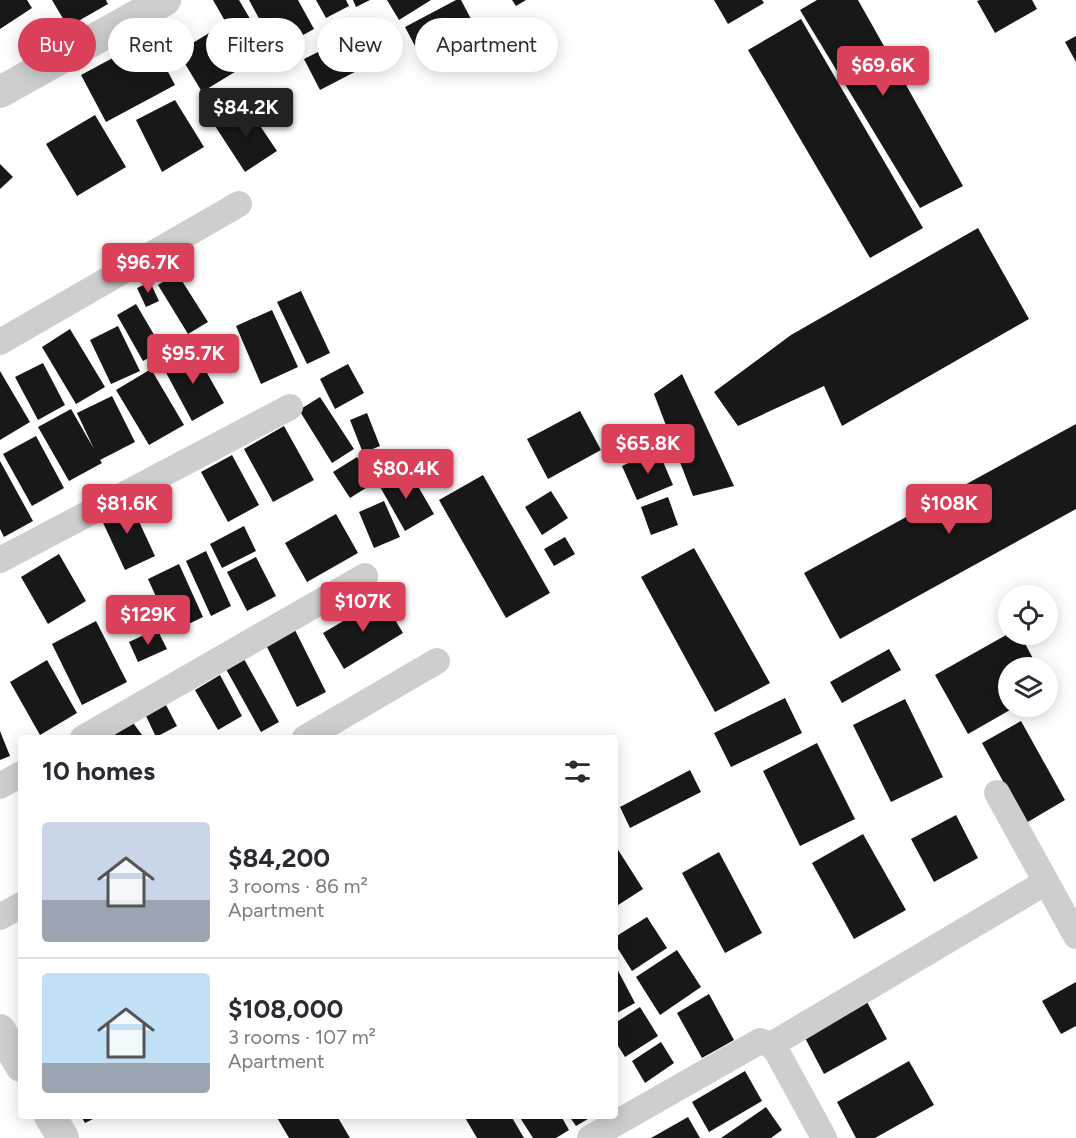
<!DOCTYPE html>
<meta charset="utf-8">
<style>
body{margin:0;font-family:Figtree,sans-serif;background:#f7f7f7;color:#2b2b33;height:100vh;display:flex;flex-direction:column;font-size:22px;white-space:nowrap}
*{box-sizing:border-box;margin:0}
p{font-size:20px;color:#7c7c81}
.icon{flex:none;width:33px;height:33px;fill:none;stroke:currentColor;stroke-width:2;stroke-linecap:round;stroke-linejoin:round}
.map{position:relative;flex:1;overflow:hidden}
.panel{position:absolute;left:18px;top:735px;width:600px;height:384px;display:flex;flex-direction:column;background:#fff;border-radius:6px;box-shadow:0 3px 15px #0003}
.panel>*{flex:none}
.banner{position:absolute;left:18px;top:18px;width:600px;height:54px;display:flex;gap:12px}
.fabs{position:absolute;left:998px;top:585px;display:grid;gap:12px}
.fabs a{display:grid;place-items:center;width:60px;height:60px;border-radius:50%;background:#fff;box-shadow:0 3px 15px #0003;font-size:30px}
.price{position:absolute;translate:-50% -51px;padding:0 14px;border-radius:6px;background:#db405b;color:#fff;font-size:20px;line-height:39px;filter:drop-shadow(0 2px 3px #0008)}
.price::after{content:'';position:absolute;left:50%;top:36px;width:18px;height:14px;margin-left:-9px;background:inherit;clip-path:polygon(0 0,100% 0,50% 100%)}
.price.on{background:#222;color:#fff}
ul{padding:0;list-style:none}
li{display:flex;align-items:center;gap:18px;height:150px;padding:0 24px}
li+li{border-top:2px solid #e1e1e2}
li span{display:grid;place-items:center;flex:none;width:168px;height:120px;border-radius:6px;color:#555}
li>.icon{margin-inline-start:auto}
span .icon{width:72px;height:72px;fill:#fffc;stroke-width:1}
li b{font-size:26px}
h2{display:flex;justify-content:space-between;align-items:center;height:72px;padding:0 24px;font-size:26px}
.pill{padding:0 21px;border-radius:27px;background:#fff;box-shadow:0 3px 15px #0003;font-size:21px;line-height:54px}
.pill.on{background:#db405b;color:#fff}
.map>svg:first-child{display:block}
</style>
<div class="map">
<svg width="1076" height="1138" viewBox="0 0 1076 1138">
<rect width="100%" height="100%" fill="#fff"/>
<g fill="#181818">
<polygon points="0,0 27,0 32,8 0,29"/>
<polygon points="52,0 106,0 108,4 68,27"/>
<polygon points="213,0 239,0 273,58 253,70"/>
<polygon points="249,0 298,0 314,29 276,50"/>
<polygon points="316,0 346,0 349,6 326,18"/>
<polygon points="353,0 370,0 356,7"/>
<polygon points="387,0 431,0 399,20"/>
<polygon points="456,0 461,0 480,36 425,65 405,27"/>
<polygon points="512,0 526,0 516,6"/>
<polygon points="714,0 762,0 764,3 728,24"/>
<polygon points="817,0 858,0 963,186 920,208 800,10"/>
<polygon points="980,0 1032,0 1037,9 995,33 977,1"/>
<polygon points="801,19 923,228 870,258 748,50"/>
<polygon points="219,27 243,67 202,92 178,52"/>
<polygon points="356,33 372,63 320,90 304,59"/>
<polygon points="1076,36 1076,62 1065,42"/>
<polygon points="150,38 175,85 106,122 81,75"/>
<polygon points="175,100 204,147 162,172 136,120"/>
<polygon points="246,105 277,151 245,172 215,126"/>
<polygon points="95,115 126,167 77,196 46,144"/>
<polygon points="0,164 13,177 0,189"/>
<polygon points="978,228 1029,319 842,426 824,386 738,426 714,392 791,335"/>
<polygon points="177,273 208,322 188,334 158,285"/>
<polygon points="150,282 159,301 146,307 137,288"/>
<polygon points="301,291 330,353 307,364 277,302"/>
<polygon points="136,304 163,350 143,361 117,315"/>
<polygon points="272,310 298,367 261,384 236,326"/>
<polygon points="118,326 140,371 111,384 90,340"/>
<polygon points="70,329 105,387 76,404 42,347"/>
<polygon points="194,350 224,403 192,421 163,367"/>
<polygon points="43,363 65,405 38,420 15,377"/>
<polygon points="348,364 364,393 335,409 320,379"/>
<polygon points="151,369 184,425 149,445 116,390"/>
<polygon points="0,371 30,422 0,440"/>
<polygon points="682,374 734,486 693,496 654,394"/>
<polygon points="112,396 135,442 100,460 102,463 69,481 38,427 71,409 94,449 77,413"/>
<polygon points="320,397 354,449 332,463 299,410"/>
<polygon points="580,411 601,450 548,479 527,439"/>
<polygon points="367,413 380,446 363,453 350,420"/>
<polygon points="1076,424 1076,509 840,639 804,573"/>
<polygon points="284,426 314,480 273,502 244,449"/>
<polygon points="36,436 64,488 32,506 3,454"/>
<polygon points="658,450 673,485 637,500 622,466"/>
<polygon points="232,455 259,505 228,522 201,472"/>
<polygon points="357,457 374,483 350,498 333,472"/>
<polygon points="0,461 33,521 4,537 0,529"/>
<polygon points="408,469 434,514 405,531 379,485"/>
<polygon points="483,475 550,593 506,618 439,500"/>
<polygon points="551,491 568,518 542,535 525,507"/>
<polygon points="668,497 678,525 651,535 641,507"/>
<polygon points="129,500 155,556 125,570 99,514"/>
<polygon points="384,501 400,537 374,548 359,512"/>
<polygon points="336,514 358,553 307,582 285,543"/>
<polygon points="244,526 256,551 222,568 210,544"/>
<polygon points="565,537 575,554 554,566 544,549"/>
<polygon points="694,548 770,683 715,712 641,577"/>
<polygon points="206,551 231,606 211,616 186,561"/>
<polygon points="59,554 86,601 48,624 21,577"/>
<polygon points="256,557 276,596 247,611 227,572"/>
<polygon points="179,564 203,617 172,632 148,579"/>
<polygon points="382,598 403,633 344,669 323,633"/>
<polygon points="145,599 156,622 133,633 122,610"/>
<polygon points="96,621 127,682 82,705 52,644"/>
<polygon points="157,629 167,649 138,662 129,642"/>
<polygon points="295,630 326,692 297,707 266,645"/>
<polygon points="1008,634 1020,634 1038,668 1008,668 1008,706 1017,706 968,734 935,675"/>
<polygon points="889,649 901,670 842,703 830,682"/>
<polygon points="244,659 279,722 261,732 226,669"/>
<polygon points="47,660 77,713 40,735 10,682"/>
<polygon points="220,675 242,716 218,730 195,690"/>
<polygon points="785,698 802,733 731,767 714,733"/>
<polygon points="905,699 943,777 891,802 853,725"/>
<polygon points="166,705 177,726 156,737 146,716"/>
<polygon points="131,720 142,735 141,738 102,738"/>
<polygon points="1021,721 1065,800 1026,823 982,743"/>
<polygon points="0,731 10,756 0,760"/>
<polygon points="817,743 855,819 800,846 763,771"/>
<polygon points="690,770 701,792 630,828 620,807"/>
<polygon points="956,815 978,858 934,882 911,839"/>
<polygon points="863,834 906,910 854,939 812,863"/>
<polygon points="615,845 643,889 615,907"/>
<polygon points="719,852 762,933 725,953 682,873"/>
<polygon points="647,917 667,948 632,971 615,944 615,937"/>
<polygon points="677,950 701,987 660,1015 636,977"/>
<polygon points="615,965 635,1003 615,1014"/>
<polygon points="1076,982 1076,1026 1061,1034 1042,1001"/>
<polygon points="709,994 734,1040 702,1058 677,1013"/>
<polygon points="867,1002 887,1039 824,1074 804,1036"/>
<polygon points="640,1007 658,1036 625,1057 615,1041 615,1023"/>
<polygon points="661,1042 674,1063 645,1083 632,1061"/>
<polygon points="909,1061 934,1105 875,1138 856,1138 837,1102"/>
<polygon points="745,1071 762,1101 709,1132 692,1102"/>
<polygon points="766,1107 782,1130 771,1138 721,1138"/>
<polygon points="81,1116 99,1116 85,1123"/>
<polygon points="276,1116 337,1116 350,1138 289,1138"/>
<polygon points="464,1116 511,1116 524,1138 477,1138"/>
<polygon points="519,1116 561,1116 569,1130 556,1138 533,1138"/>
<polygon points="569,1116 593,1116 576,1126"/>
<polygon points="688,1117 700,1138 651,1138"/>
</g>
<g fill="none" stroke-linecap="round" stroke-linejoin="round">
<g stroke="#cecece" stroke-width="26">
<polyline points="0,342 239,204"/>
<polyline points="0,560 290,407"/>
<polyline points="83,738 365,576"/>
<polyline points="305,738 437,661"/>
<polyline points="0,786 21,774"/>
<polyline points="997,793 1076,936"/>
<polyline points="0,917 21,905"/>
<polyline points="771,1045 1046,882"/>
<polyline points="590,1138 760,1041 771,1045 777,1052 824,1138"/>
</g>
<g stroke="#cecece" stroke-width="32">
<polyline points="0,92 165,0"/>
<polyline points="0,1030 21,1066"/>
<polyline points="50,1116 63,1138"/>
</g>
</g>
</svg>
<div class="fabs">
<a><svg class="icon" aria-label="locate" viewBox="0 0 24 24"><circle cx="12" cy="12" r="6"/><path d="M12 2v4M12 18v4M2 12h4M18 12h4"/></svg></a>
<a><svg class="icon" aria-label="layers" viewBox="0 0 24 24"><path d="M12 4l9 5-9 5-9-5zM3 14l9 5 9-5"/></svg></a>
</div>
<b class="price" style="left:883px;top:97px">$69.6K</b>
<b class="price on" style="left:246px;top:139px">$84.2K</b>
<b class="price" style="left:148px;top:294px">$96.7K</b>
<b class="price" style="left:193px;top:385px">$95.7K</b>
<b class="price" style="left:648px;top:475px">$65.8K</b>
<b class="price" style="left:406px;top:500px">$80.4K</b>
<b class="price" style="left:127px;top:535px">$81.6K</b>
<b class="price" style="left:949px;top:535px">$108K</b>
<b class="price" style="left:363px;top:633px">$107K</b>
<b class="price" style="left:148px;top:646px">$129K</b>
<div class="banner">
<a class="pill on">Buy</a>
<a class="pill">Rent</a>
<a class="pill">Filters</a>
<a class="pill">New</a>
<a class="pill">Apartment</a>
</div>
<section class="panel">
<h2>10 homes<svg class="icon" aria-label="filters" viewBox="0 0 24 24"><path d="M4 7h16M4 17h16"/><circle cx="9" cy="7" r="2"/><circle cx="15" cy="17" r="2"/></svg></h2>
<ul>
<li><span style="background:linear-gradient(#c9d6e8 65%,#9aa5b1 0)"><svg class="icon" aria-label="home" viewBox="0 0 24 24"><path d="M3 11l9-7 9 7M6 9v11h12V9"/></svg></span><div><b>$84,200</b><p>3 rooms · 86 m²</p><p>Apartment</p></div></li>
<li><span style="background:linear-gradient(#bfe0f5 75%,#9aa5b1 0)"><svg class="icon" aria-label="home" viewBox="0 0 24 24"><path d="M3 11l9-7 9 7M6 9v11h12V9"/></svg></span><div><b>$108,000</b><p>3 rooms · 107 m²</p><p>Apartment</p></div></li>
</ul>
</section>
</div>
